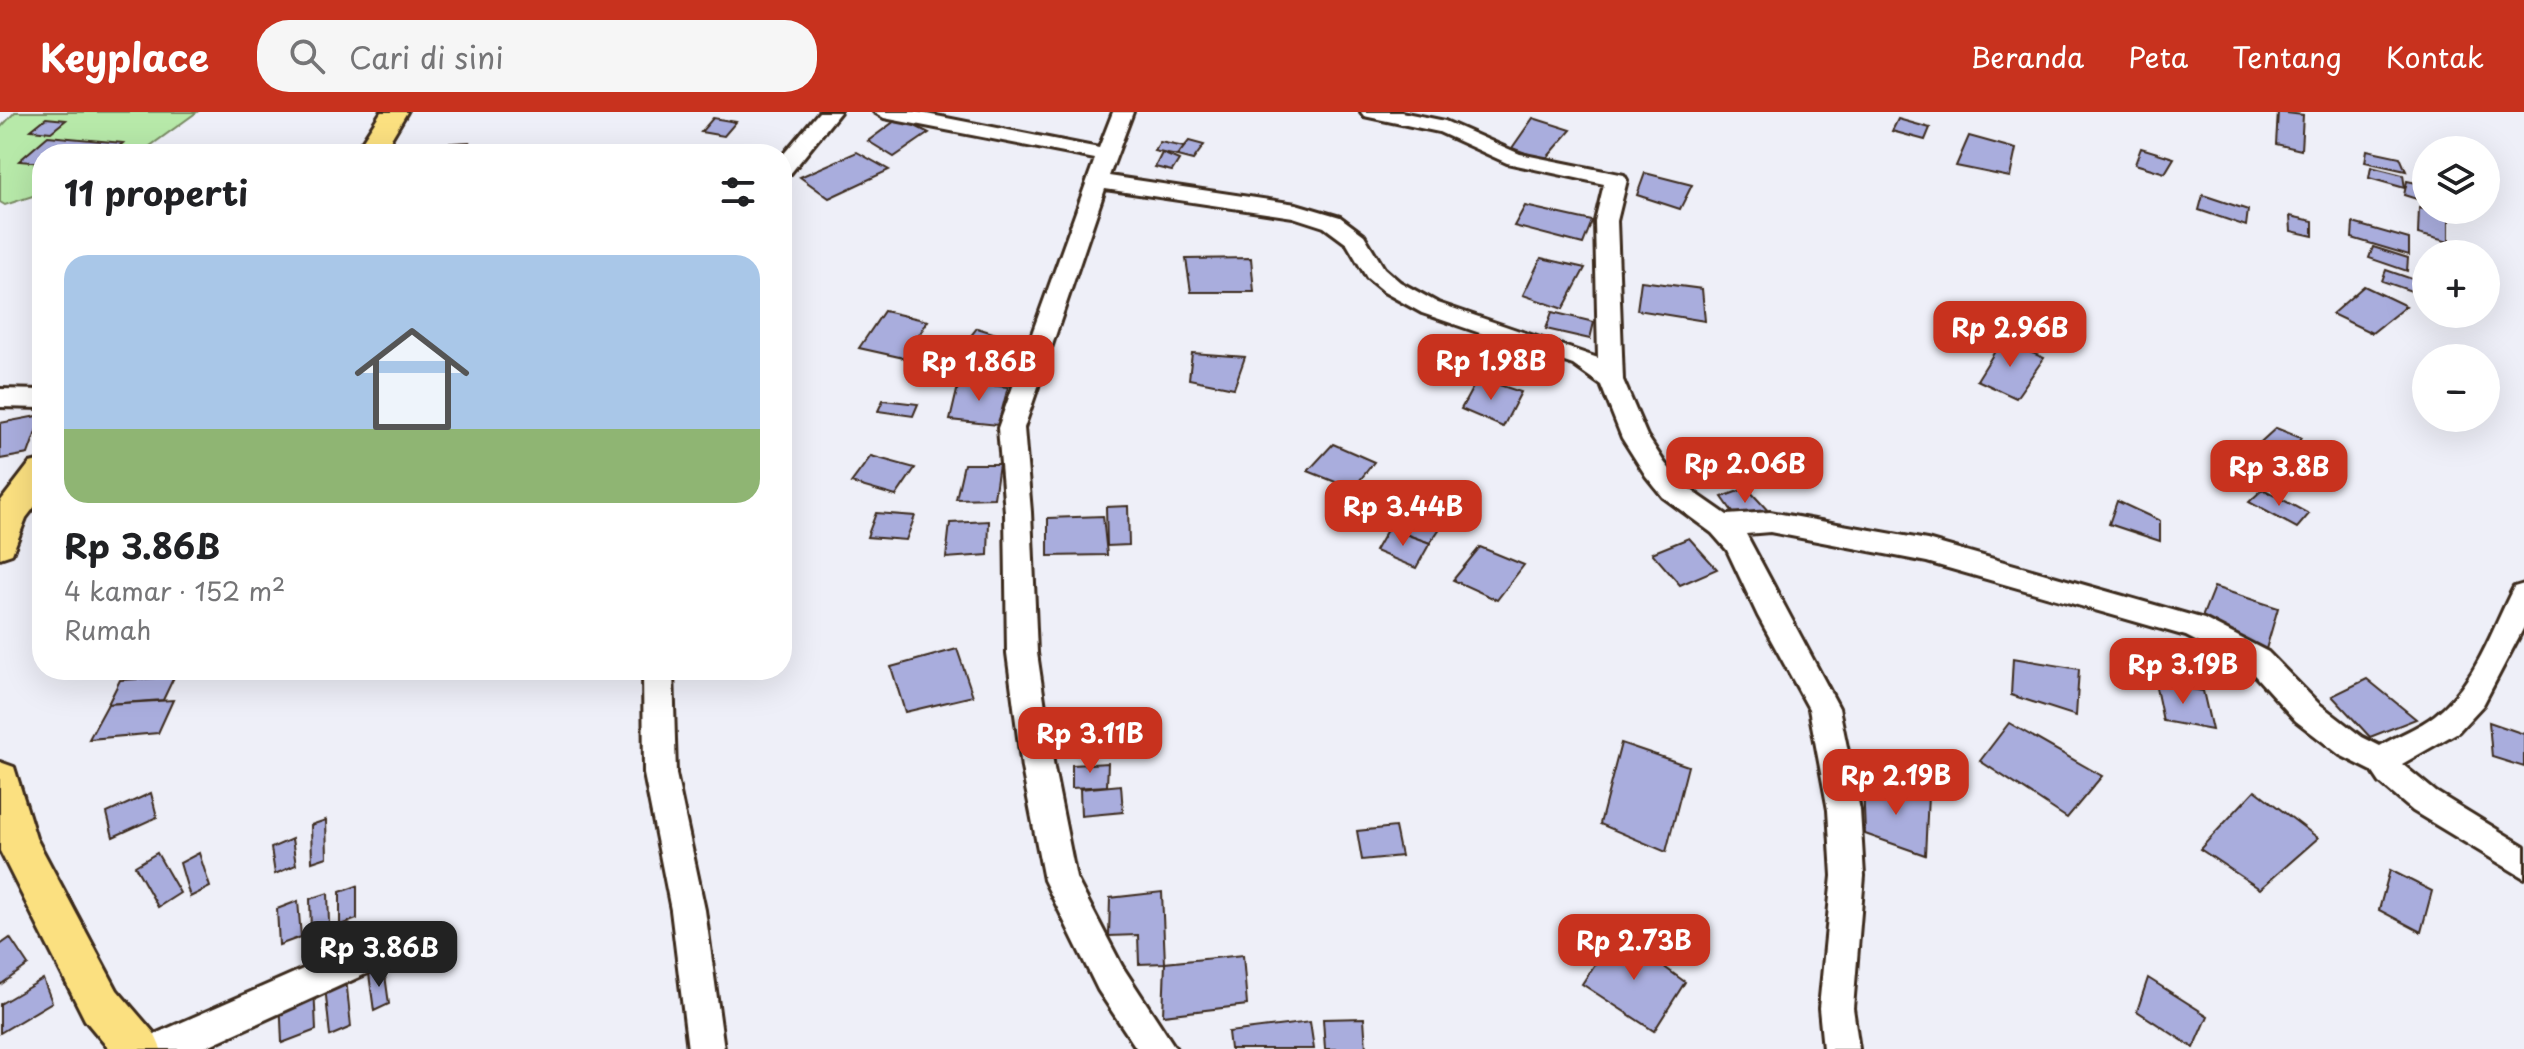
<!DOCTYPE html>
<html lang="id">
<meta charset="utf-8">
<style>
body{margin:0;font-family:"Playpen Sans",sans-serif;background:#f6f6f6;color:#202124;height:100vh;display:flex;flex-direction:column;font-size:30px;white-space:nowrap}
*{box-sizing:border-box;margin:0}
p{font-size:26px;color:#757577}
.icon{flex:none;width:44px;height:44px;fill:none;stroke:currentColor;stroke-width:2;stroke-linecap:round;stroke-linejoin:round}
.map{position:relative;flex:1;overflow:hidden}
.sheet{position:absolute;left:32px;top:32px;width:760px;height:536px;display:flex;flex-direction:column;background:#fff;border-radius:32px;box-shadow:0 8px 32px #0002}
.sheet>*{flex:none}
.fabs{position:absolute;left:2412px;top:24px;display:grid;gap:16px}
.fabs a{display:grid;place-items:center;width:88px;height:88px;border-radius:50%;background:#fff;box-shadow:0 8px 32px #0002;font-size:40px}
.price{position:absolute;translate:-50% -68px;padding:0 18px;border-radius:16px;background:#c8321e;color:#fff;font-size:26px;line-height:52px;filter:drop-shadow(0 2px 4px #0008)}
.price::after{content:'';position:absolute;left:50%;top:48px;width:24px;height:18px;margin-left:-12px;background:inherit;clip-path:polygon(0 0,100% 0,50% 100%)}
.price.selected{background:#222;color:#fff}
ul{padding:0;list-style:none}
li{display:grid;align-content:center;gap:16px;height:424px;padding:0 32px}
li span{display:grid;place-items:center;height:248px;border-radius:24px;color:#555}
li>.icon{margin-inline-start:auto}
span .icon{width:144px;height:144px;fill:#fffc;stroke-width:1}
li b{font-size:34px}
h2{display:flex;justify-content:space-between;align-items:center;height:96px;padding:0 32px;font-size:34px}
header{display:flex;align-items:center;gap:48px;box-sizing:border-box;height:112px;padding:0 40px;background:#c8321e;color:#fff}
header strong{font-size:38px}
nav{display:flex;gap:44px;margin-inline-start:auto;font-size:28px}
.search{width:560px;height:72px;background:#f6f6f6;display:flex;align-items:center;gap:20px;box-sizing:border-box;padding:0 28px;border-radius:32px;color:#757577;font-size:30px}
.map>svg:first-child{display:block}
</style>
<header>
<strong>Keyplace</strong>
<div class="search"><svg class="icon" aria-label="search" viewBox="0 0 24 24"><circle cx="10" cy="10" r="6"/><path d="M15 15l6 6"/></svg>Cari di sini</div>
<nav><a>Beranda</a><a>Peta</a><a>Tentang</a><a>Kontak</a></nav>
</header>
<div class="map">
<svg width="2524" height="937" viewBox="0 0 2524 937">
<rect width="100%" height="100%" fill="#eeeff8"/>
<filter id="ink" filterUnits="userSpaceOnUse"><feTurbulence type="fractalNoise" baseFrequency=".0125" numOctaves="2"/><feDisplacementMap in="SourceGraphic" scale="16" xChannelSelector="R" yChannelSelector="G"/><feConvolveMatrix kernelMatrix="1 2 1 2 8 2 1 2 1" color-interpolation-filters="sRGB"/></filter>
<g filter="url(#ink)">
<polygon fill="#b7e9a9" stroke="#798a64" stroke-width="2" points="15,0 197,0 139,42 42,42 42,81 5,93 0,90 0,16"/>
<g fill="#a9addd" stroke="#3b2a1e" stroke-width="2">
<polygon points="2278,0 2303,3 2301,38 2276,32"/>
<polygon points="46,6 66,8 51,20 31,18"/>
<polygon points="713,6 736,10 724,24 701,20"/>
<polygon points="899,6 929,21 894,45 868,29"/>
<polygon points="1533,6 1571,18 1545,48 1512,36"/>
<polygon points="1898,7 1930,16 1925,28 1892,19"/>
<polygon points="48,24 123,31 110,42 42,42 42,51 19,49"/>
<polygon points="1969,24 2016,37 2010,65 1956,54"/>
<polygon points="1189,29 1204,33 1193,48 1177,44"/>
<polygon points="469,30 464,42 431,42 435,32"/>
<polygon points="1160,30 1184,35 1177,44 1154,39"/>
<polygon points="2141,36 2174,46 2165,61 2135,52"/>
<polygon points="2367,38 2400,45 2406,59 2365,50"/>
<polygon points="857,40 889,58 829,86 800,65"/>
<polygon points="1162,41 1179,48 1172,59 1155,55"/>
<polygon points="2371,55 2403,63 2405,76 2369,66"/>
<polygon points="1645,61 1692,73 1680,97 1637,83"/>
<polygon points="2407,69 2426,73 2426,90 2404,83"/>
<polygon points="2203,83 2248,98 2246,114 2199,98"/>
<polygon points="1525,94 1592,109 1583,132 1514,114"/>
<polygon points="2419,96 2449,103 2449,130 2418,122"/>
<polygon points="2290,104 2313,109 2313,124 2291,119"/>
<polygon points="2353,111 2409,127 2409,143 2352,126"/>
<polygon points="2373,135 2408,146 2407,159 2369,146"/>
<polygon points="1251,146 1254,180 1191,180 1186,147"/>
<polygon points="1541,146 1585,156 1563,197 1523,183"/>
<polygon points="2386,158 2421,170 2417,181 2382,169"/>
<polygon points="1641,169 1702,177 1705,209 1637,198"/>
<polygon points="2364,174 2406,194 2372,221 2332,202"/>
<polygon points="884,199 928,209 904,246 859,236"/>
<polygon points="1552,200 1594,210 1590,227 1546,217"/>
<polygon points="977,216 1019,229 1005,252 959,239"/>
<polygon points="2002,228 2044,246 2016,286 1977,268"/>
<polygon points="1192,241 1245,245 1234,276 1189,267"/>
<polygon points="1478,266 1521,280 1503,315 1461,297"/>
<polygon points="959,270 1008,275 998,313 950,308"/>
<polygon points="883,288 918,292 913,304 878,299"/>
<polygon points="42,303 28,342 0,347 0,311"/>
<polygon points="2276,316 2301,326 2283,354 2253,337"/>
<polygon points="1333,332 1374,350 1353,377 1308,359"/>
<polygon points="871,344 915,356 896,384 851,371"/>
<polygon points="964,352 999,352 994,386 956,387"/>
<polygon points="1747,376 1771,402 1739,409 1722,385"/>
<polygon points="2263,377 2309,402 2297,416 2249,390"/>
<polygon points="1415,379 1455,394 1430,431 1388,416"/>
<polygon points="2117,389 2160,409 2160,429 2109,412"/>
<polygon points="1128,394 1129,433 1107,434 1106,395"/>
<polygon points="876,401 915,404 906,428 867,425"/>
<polygon points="1103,404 1107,443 1048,444 1048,406"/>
<polygon points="989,409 988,443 946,446 950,411"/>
<polygon points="1388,416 1430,431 1416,456 1375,439"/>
<polygon points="1689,426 1717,457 1680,473 1652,441"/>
<polygon points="1480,435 1524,453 1497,488 1453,468"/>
<polygon points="2214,475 2278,496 2264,544 2199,513"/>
<polygon points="957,537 973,584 905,600 891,555"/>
<polygon points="2013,546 2079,557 2076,604 2011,583"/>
<polygon points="174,565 163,588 108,592 120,568"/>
<polygon points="2367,567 2416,607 2370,625 2332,584"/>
<polygon points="2155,571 2203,579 2212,618 2163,609"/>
<polygon points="173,588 158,621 89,627 108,592"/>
<polygon points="2489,610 2524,622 2524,655 2492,645"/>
<polygon points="2009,611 2102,664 2067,706 1980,649"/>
<polygon points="1621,631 1688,654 1666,740 1600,712"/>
<polygon points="1108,651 1107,674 1072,676 1072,653"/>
<polygon points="1863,671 1928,684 1925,743 1865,722"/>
<polygon points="1121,673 1123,700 1081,704 1080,677"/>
<polygon points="2255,678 2318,726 2260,777 2200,737"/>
<polygon points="151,681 157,705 113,725 107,701"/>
<polygon points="326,708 327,745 312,750 311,713"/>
<polygon points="1395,715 1401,744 1362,748 1357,719"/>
<polygon points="292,727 296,753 275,762 271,736"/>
<polygon points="157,741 180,781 158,795 135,754"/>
<polygon points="199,741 210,775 190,785 180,751"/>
<polygon points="2390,758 2432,779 2421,820 2379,798"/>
<polygon points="357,774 357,807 340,813 340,780"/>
<polygon points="1162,780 1165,851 1139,852 1138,823 1109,824 1110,786"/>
<polygon points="328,781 329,811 311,818 310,787"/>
<polygon points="298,789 301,825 279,833 277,797"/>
<polygon points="1616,820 1685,870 1654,919 1582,872"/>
<polygon points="10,826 28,853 0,873 0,833"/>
<polygon points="1243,843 1247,893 1163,903 1165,851"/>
<polygon points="384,856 389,892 374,899 369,862"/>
<polygon points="346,866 351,915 330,924 325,874"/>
<polygon points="2148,866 2208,904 2194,936 2137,899"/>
<polygon points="43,867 52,890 0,921 0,892"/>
<polygon points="314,872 316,918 282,931 280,884"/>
<polygon points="1364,906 1366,937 1325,937 1323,907"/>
<polygon points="1310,910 1314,937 1230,937 1228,920"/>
</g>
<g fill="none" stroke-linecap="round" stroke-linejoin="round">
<g stroke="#3b2a1e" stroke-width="6">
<g id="minor">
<polygon points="819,0 840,0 790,62 782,63 782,44"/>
<path d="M874 0H916L1099 36 1113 0H1133L1109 64 1296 92 1340 105 1364 123 1384 156 1400 170 1438 191 1598 246 1595 109 1604 72 1507 51 1439 20 1364 4 1361 0H1401L1445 9 1520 42 1624 63 1627 68 1617 109 1623 268 1647 324 1664 350 1681 371 1727 403 1770 400 1927 428 2204 507 2268 540 2318 591 2362 625 2380 634C2398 623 2419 616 2435 603 2476 571 2491 519 2514 475L2524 472V515L2483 593 2458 620 2402 652 2436 680 2524 734V766L2413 699 2380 671 2372 659 2340 643 2296 609 2248 556 2186 524 1927 450 1770 420 1746 422 1839 596 1860 698 1864 764 1853 896 1859 937H1823L1819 896 1832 764 1828 698 1809 597 1758 504 1727 438 1712 421 1663 385 1646 364 1622 326 1601 273 1573 253 1422 201 1384 180 1367 166 1347 132 1324 115 1293 105 1105 77 1024 316 1031 400 1037 541 1054 656 1076 766 1122 854 1176 937H1137L1098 878 1044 768 1022 656 1007 541 1005 400 998 316 1095 47 884 6Z"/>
<polygon points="0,277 42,278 42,296 0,295"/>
<polygon points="643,558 673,558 676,662 705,798 724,937 688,937 671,798 644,662"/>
<polygon points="367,829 379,834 384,845 379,856 201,937 143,937 148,925"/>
</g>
</g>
<g stroke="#3b2a1e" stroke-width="6">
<g id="major">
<polygon points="381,0 407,0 382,42 354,42"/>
<polygon points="42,348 42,385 26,406 12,442 0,446 0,390 30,351"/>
<polygon points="0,650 14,655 36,726 117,878 154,921 161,937 109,937 85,908 0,739"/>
</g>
</g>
<use href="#minor" fill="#fff" fill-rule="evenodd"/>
<use href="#major" fill="#fbe080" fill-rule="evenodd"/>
</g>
</g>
</svg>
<div class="fabs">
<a><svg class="icon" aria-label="layers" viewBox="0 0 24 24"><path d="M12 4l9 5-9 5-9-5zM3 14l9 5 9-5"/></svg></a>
<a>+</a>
<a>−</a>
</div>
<b class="price" style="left:2010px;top:257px">Rp 2.96B</b>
<b class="price" style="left:1491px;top:290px">Rp 1.98B</b>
<b class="price" style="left:979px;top:291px">Rp 1.86B</b>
<b class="price" style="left:1745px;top:393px">Rp 2.06B</b>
<b class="price" style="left:2279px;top:396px">Rp 3.8B</b>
<b class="price" style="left:1403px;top:436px">Rp 3.44B</b>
<b class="price" style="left:2183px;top:594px">Rp 3.19B</b>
<b class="price" style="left:1090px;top:663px">Rp 3.11B</b>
<b class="price" style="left:1896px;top:705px">Rp 2.19B</b>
<b class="price" style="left:1634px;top:870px">Rp 2.73B</b>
<b class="price selected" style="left:379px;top:877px">Rp 3.86B</b>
<section class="sheet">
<h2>11 properti<svg class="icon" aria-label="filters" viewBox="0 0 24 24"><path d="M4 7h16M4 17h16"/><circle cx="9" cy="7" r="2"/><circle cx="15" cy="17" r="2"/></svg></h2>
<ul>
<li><span style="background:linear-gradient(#a9c7e8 70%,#8fb573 0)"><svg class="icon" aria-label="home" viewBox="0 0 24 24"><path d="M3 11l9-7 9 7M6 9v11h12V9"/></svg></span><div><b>Rp 3.86B</b><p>4 kamar · 152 m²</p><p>Rumah</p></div></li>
</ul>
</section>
</div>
